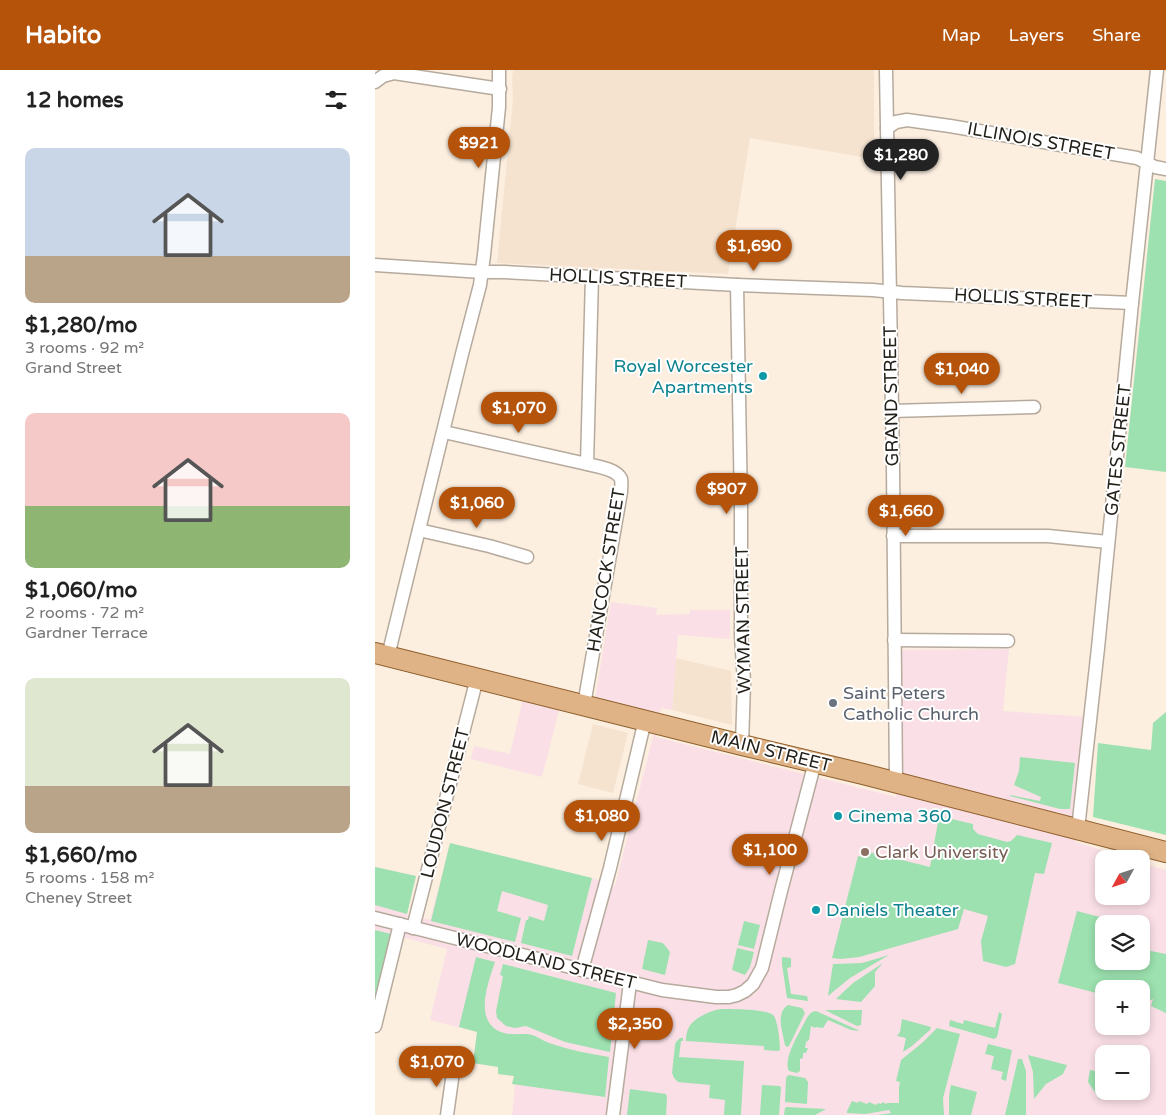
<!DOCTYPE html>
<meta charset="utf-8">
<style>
body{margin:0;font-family:"Varela Round",sans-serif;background:#f6f6f6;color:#222;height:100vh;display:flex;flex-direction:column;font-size:19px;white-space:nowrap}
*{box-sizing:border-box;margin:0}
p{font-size:16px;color:#767676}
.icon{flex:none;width:28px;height:28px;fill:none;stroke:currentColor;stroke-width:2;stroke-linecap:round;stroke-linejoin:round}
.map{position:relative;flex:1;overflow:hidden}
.details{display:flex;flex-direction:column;background:#fff;width:375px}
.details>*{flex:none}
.needle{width:32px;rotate:230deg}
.buttons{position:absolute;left:720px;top:780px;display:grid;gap:10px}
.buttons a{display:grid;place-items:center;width:55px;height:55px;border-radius:10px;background:#fff;box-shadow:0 2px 8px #0003;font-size:25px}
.price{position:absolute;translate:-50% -42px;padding:0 11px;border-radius:18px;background:#b45309;color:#fff;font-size:16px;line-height:32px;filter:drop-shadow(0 1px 2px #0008)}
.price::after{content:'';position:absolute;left:50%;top:30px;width:15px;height:11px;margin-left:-8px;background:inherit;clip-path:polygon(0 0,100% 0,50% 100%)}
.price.current{background:#222;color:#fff}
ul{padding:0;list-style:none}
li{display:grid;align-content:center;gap:10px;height:265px;padding:0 25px}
li span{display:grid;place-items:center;height:155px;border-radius:10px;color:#555}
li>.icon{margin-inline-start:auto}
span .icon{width:90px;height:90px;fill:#fffc;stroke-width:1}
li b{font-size:21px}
h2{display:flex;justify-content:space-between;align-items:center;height:60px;padding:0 25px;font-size:21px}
header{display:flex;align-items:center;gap:30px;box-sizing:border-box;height:70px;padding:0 25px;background:#b45309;color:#fff}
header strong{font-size:24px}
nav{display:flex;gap:28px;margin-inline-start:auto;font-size:18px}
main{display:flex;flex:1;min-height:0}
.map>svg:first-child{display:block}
</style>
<header>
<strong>Habito</strong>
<nav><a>Map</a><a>Layers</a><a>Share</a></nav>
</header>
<main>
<section class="details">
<h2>12 homes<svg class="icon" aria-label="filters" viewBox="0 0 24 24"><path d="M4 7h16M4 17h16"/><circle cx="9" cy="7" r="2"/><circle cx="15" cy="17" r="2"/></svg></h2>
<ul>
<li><span style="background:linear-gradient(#c9d6e8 70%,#b9a48a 0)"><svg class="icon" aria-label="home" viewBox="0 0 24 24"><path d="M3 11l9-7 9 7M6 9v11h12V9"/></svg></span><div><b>$1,280/mo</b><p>3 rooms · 92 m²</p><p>Grand Street</p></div></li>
<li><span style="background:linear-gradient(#f6c9c9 60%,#8fb573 0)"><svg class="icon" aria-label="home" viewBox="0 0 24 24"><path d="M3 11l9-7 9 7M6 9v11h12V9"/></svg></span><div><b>$1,060/mo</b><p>2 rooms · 72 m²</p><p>Gardner Terrace</p></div></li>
<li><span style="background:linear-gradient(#dfe7d0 70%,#b9a48a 0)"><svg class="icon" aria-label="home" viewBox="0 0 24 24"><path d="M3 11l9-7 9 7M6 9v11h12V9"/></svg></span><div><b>$1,660/mo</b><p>5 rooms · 158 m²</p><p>Cheney Street</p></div></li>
</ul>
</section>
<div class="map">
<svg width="791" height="1045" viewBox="0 0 791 1045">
<rect width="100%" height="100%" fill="#fcefe0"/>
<g fill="#f5e3cf">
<polygon points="138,0 499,0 499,89 375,68 353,204 122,193 138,29 137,9"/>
<polygon points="301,588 356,601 357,655 297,640"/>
<polygon points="218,654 253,663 238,723 203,714"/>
</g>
<path fill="#fadfe6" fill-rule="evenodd" d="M236 532 282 538 281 545 315 544V540H355V569L303 565 297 640 286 638 281 667 521 727V580L634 579 628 641 713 647 701 772 753 789H729V826H766V793L791 800V1045H137L140 1015 137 1014 139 1006 123 1004V997L98 993 102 962 55 950 72 879 16 864 0 933V797L41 806 32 844 55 850 75 773 217 808 240 816 281 655 186 632 167 707 96 689 99 676 135 684 150 620 219 635ZM729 854H766V891H729ZM729 919H766V956H729ZM729 984H766V1021H729Z"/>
<g fill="#9ce1af">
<polygon points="780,109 791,111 791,402 750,397"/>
<polygon points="791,642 791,765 718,747 723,673 776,680 778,653"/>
<polygon points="645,687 700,693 695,739 685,739 635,726 635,725 665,731 666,727 639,715 644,701"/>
<polygon points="564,746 598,754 598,759 603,764 632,772 636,771 642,765 677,773 669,804 660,803 640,894 631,897 608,891 606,871 613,846 589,839 583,859 484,887 466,889 457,888 483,786 492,788 494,782 555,797"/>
<polygon points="75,773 217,808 197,886 146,873 151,850 153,850 154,846 169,851 173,835 127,821 122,841 146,848 140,872 56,851"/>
<polygon points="0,797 41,806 32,844 0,835"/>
<polygon points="702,841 751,854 729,854 729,891 766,891 766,879 791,884 791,943 776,936 778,929 773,931 766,928 766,919 729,919 729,925 683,913"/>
<polygon points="369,851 385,855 379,879 363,875"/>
<polygon points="0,860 16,864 0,933"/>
<polygon points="273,870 288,873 295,882 290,905 267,899"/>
<polygon points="362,878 379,882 375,897 370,905 357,900"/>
<polygon points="514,885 475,908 453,926 458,894 487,893"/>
<path d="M101 887 120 892C113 913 97 954 129 963 139 966 150 962 160 966 166 969 171 972 177 974 196 980 215 984 234 987L230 1027 137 1014 139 1006 123 1004V997L98 993 102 962 84 957Z"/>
<polygon points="407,887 416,888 416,897 412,898 416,924 432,926 433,931 412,928 407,894"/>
<polygon points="508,893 500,902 500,916 486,932 461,929 478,913"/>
<polygon points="128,894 241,923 235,982 190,972 151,956 140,958 131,956 122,948 121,941 128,906 125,905"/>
<path d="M413 935 427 938 430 943 414 976 412 977 410 975C408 963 400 943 413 935Z"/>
<path d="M346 939C356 939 391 939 398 945 403 950 405 972 405 980L403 981 389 980V976L311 971C311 965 312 959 316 954 322 947 337 940 346 939Z"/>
<polygon points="450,940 487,940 486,955 482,956"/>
<path d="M441 941 485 961 476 960 453 950 448 958 441 957 440 958 436 956 434 970 431 972 430 978H433L431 983H428V988L425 989V1001L422 1003 414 1001C407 989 427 958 433 946L437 942Z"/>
<polygon points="624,942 627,944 622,967 619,969 574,956 575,950 588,954 589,950 620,958"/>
<polygon points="527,949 556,957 555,960 537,976 528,982 531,968 522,966 525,962"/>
<polygon points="562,958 585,964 568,1028 569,1045 503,1045 516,1043 514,1040 490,1044 472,1043 472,1041 477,1031 483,1033 484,1031 492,1034 494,1032 501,1035 503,1033 506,1034 508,1032 511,1034 512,1033 524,1033 524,1017 525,1012 521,1011 526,990 547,973"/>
<polygon points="305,968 308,968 308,971 306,971 304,987 369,991 366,1045 349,1045 350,1030 334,1028 335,1015 303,1012 299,1008 297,1003 300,975 301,972"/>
<polygon points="613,974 637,980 631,1011 626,1009 628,1002 616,999 619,986 610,984"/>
<polygon points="653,985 692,995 688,1004 671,1014 659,1029 658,1002"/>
<polygon points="643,989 647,989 651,1001 651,1045 630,1045"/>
<polygon points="715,1000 729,1003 729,1021 725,1030 713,1012"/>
<polygon points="414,1005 430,1008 433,1012 432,1034 410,1032 411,1009 412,1006"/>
<polygon points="387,1015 404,1016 406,1017 404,1045 385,1045"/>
<polygon points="576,1015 602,1022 596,1045 574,1045 574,1026"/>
<polygon points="255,1019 291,1024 292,1027 291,1045 252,1045"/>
<polygon points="412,1037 451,1039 440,1045 409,1045 410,1038"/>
</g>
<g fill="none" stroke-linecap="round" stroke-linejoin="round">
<g stroke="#b6aa9d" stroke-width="15">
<g id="street">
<polyline points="511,0 518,397 521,713"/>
<polyline points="0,12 8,6 19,3 125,19"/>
<polyline points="512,58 521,52 532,50 575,56 762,88 780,97 791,99"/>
<polyline points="0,195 107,202 129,202 362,215 498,220 527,223 757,233"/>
<polyline points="362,215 366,437 366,566 369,612 367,675"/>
<polyline points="516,341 659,337"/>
<polyline points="69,362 212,394"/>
<polyline points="44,460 114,476 152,487"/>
<polyline points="518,466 673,466 733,472"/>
<polyline points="519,570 633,571"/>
<polyline points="13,586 87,284 105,215 109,185 124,37 124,0"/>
<path d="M209 635 246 422C246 418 247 413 246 409 242 399 221 396 212 394L217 206"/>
<polyline points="703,759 723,578 757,233 782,0"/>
<polyline points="0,848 287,920 341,927 354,927 362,925 370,921 378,914 387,898 406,821 440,692"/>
<polyline points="38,858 102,608"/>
<polyline points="207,900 235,798 270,650"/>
<polyline points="0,956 25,854"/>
<polyline points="72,1045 79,995"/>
<polyline points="238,1045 255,913"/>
</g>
</g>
<g stroke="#8f5f2c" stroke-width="22">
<polyline id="primary" points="0,583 367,675 488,704 791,782"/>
</g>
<use href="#street" stroke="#fff" stroke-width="12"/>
<use href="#primary" stroke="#dfb386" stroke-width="20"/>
</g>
<g fill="#0f9aa8" stroke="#fff" stroke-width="2">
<circle cx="388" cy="306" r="5"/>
<circle cx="463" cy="746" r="5"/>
<circle cx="441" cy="840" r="5"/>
</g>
<circle fill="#6b7280" stroke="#fff" stroke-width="2" cx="458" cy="633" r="5"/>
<circle fill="#8d6e63" stroke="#fff" stroke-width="2" cx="490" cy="782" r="5"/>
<g text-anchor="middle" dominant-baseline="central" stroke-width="4" stroke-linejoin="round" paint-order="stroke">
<g font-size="18" fill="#24201a" stroke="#fff">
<text transform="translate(666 71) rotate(10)">ILLINOIS STREET</text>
<text transform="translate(243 208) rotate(3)">HOLLIS STREET</text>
<text transform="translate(648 228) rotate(3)">HOLLIS STREET</text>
<text transform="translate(516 326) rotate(-91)">GRAND STREET</text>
<text transform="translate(743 380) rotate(-84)">GATES STREET</text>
<text transform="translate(231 500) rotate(-81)">HANCOCK STREET</text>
<text transform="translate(368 550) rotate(-91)">WYMAN STREET</text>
<text transform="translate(396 681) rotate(14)">MAIN STREET</text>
<text transform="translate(70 733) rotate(-76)">LOUDON STREET</text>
<text transform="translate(171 891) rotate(14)">WOODLAND STREET</text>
</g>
<g font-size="18" fill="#0d838f" stroke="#fff" text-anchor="start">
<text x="378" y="296" text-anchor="end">Royal Worcester<tspan x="378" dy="21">Apartments</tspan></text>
<text x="473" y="746">Cinema 360</text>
<text x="451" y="840">Daniels Theater</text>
</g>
<g font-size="18" fill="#5b616d" stroke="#fff" text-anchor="start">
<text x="468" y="623">Saint Peters<tspan x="468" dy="21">Catholic Church</tspan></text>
</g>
<g font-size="18" fill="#785e54" stroke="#fff" text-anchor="start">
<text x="500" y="782">Clark University</text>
</g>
</g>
</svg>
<div class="buttons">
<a><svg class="needle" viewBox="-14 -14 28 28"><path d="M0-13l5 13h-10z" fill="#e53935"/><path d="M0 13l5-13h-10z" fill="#767676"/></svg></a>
<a><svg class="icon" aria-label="layers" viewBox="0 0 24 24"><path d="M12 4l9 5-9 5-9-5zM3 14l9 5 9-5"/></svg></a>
<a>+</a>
<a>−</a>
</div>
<b class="price" style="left:104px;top:99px">$921</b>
<b class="price current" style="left:526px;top:111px">$1,280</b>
<b class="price" style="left:379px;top:202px">$1,690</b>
<b class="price" style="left:587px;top:325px">$1,040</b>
<b class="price" style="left:144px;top:364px">$1,070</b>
<b class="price" style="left:352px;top:445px">$907</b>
<b class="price" style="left:102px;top:459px">$1,060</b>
<b class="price" style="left:531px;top:467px">$1,660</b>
<b class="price" style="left:227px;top:772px">$1,080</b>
<b class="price" style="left:395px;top:806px">$1,100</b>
<b class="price" style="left:260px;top:980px">$2,350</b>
<b class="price" style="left:62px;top:1018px">$1,070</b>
</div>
</main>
